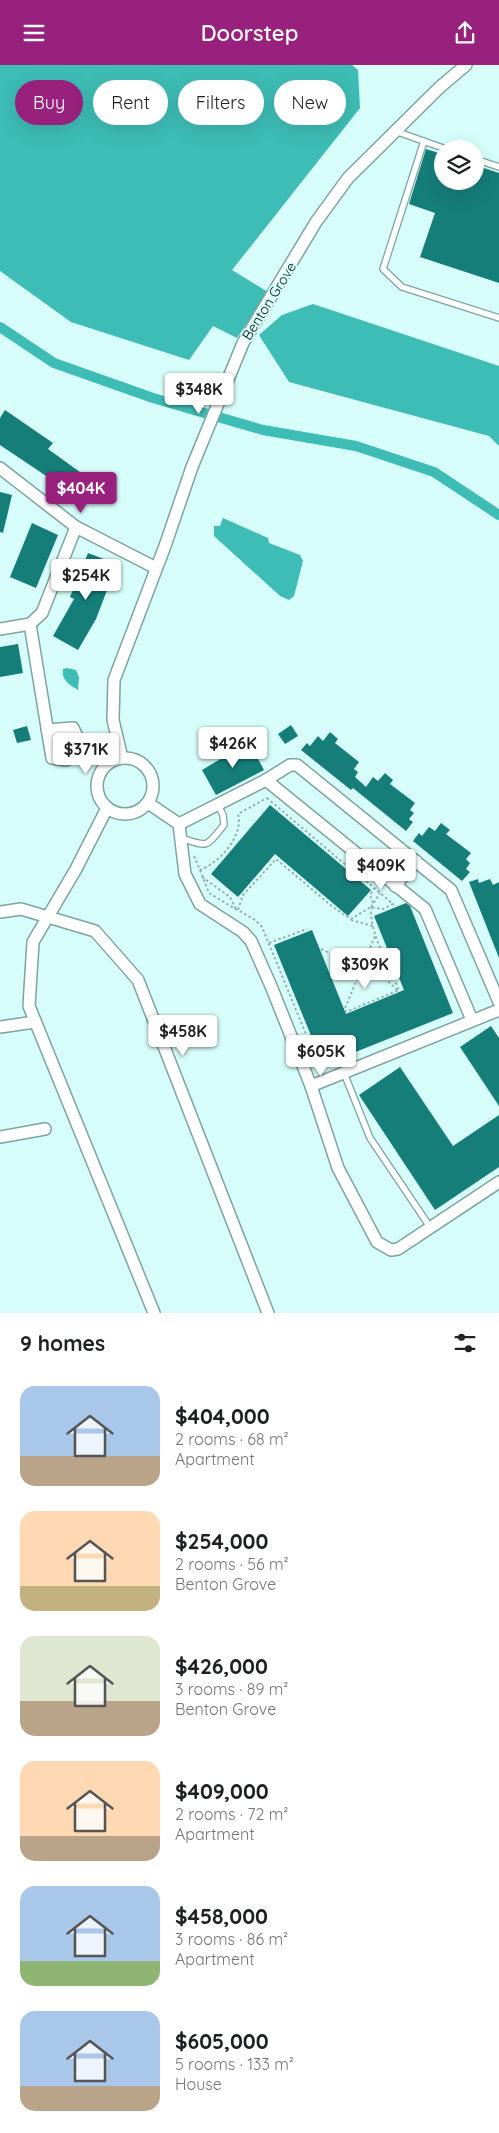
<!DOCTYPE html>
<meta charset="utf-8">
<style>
body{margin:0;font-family:Quicksand,sans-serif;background:#f2f2f2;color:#202124;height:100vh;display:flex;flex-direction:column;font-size:19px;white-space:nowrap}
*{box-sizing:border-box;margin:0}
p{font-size:16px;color:#757577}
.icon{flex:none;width:28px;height:28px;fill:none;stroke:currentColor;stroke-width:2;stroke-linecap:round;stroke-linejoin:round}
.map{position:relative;height:1248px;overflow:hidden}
.details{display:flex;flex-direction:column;background:#fff;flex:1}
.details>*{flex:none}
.banner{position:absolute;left:15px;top:15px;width:470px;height:45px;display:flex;gap:10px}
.tools{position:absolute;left:434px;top:75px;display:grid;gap:10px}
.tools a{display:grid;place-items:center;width:50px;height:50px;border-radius:50%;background:#fff;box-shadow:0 5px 20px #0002;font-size:25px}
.price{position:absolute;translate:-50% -42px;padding:0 11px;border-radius:5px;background:#fff;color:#222;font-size:16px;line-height:32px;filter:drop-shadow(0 1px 2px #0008)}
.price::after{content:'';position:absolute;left:50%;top:30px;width:15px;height:11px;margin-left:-8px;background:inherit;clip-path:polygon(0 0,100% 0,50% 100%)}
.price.on{background:#97217c;color:#fff}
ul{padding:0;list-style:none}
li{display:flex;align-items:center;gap:15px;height:125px;padding:0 20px}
li span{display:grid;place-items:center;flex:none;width:140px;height:100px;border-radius:15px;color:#555}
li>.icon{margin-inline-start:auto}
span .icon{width:60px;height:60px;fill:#fffc;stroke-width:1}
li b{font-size:21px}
h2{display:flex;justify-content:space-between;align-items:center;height:60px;padding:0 20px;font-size:21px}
.tag{padding:0 18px;border-radius:22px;background:#fff;box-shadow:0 5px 20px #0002;font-size:18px;line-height:45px}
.tag.on{background:#97217c;color:#fff}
header{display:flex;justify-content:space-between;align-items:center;height:65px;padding:0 20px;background:#97217c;color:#fff;font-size:22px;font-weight:600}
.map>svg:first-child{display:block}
</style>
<header><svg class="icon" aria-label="menu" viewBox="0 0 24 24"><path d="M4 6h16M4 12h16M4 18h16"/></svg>Doorstep<svg class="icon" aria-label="share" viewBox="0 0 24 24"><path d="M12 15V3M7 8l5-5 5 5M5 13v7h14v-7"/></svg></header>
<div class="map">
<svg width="499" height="1248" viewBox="0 0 499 1248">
<rect width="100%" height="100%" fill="#d7fefa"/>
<g fill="#3dbdb5">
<polygon points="0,0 352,0 358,5 360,43 232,205 268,227 237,273 213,261 189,295 71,257 0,206"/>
<polygon points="313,239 499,301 499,381 489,371 289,317 259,270 282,250"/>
<polygon points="223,453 268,473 269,478 300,490 303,496 294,531 289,535 280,531 214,471 214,461 220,461"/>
<path d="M67 603 76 605 79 612 78 625C70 620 61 615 63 604Z"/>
</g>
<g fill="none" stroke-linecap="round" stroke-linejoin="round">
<polyline stroke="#3dbdb5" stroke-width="10" points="0,262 54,298 153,333 263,365 356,381 434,407 499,450"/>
</g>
<g fill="#167e79">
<polygon points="426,84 442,89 442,116 475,116 475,100 499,108 499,218 420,192 435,148 409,139"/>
<polygon points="5,345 53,378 48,384 91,415 79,433 0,380 0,353"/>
<polygon points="0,427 12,430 3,468 0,467"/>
<polygon points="32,458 58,470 36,523 10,512"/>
<polygon points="88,488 117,499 96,554 78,585 53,571 74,534 70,532"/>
<polygon points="18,579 23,608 0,612 0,582"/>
<polygon points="291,660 298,671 285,679 278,669"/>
<polygon points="27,661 31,675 17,678 13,665"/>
<polygon points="330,667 338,674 335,678 359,697 354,704 358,707 355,712 366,722 373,712 378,716 385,708 393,715 390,719 415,738 410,745 414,748 409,754 413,757 406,766 353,723 351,725 301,685 307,678 310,681 318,671 323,676"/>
<polygon points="249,677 264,705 216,730 202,705"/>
<polygon points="270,740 371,825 348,851 275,789 238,832 211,809"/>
<polygon points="441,758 450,765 446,769 471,788 466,794 470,798 466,804 470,807 462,816 413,776 419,768 422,771 429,762 435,766"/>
<polygon points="478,814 479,818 490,814 493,820 499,817 499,893 469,817"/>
<polygon points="406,838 410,841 453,948 323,1000 274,880 312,865 346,949 404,925 374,851"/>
<polygon points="491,961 499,973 499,1041 460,982"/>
<polygon points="400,1002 453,1081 499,1050 499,1102 435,1145 359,1030"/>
</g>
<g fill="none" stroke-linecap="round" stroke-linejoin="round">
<g stroke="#7ea3a0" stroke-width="8">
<g id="service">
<polyline points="395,66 446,84"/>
<polyline points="424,76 383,204 402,222 499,253"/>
<polyline points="475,94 499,102"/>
<path d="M181 773C209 782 205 783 224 760L223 750 218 740"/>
<polyline points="344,1008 370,1073 430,1162"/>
</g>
</g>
<g stroke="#7ea3a0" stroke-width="14">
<g id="minor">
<polyline points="0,403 76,462 156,503"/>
<polyline points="30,559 52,693 66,695 75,691 79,676 73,663 47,665"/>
<polyline points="0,564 30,559 42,548 76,462"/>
<polyline points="122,693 113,655 114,615 165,481 192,402 243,278 316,157 348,113 440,22 466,0"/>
<circle cx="125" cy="721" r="28"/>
<polyline points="266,715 425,844 472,955"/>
<polyline points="148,738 179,759 185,809 200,839 243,867 251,876 271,921 311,1021 338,1103 377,1177 391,1185 398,1184 499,1117"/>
<polyline points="107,743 76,804 33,877 29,941 154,1248"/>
<polyline points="179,759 266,715 290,700 297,700 451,825 499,937"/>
<polyline points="395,821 416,796"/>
<polyline points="0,847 21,844 95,866 138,915 268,1248"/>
<polyline points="0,962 35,957"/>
<polyline points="311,1021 499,945"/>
<polyline points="0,1072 45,1064"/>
</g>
</g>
<g stroke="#94b3b0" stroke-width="2" stroke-dasharray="2.5 2.5" stroke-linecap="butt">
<polyline points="267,733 347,801 351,797"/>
<path d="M194 791 200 805C219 798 244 771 238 749L267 733"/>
<polyline points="200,805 209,828 237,845"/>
<polyline points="202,812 230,832 236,844"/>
<polyline points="373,838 370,830 374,823"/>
<polyline points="371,842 380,828"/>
<path d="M372 842C366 860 391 906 399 925L346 947 345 943 376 869"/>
<polyline points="351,855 373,861"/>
<polyline points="269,878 307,864"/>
<polyline points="321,884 385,913 398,926"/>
<polyline points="313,977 310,979 262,862 255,855 238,845 243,830 276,794 333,842 351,854 371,842 383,844 393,839 366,816 369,813"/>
</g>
<use href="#service" stroke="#fff" stroke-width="5.5"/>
<use href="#minor" stroke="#fff" stroke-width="11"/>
</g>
<g text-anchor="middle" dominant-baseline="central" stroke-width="4" stroke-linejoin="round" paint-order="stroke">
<g font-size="14" fill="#061413" stroke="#d7fefa">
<text transform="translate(269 236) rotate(-58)">Benton Grove</text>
</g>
</g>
</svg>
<div class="tools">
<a><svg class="icon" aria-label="layers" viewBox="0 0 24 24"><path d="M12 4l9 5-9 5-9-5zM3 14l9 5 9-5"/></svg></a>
</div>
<b class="price" style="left:199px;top:350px">$348K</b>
<b class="price on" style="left:81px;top:449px">$404K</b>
<b class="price" style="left:86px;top:536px">$254K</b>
<b class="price" style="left:233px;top:704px">$426K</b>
<b class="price" style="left:86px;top:710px">$371K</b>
<b class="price" style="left:381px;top:826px">$409K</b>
<b class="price" style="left:365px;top:925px">$309K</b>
<b class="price" style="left:183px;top:992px">$458K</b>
<b class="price" style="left:321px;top:1012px">$605K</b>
<div class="banner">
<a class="tag on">Buy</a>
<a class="tag">Rent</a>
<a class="tag">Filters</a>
<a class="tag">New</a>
</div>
</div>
<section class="details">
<h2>9 homes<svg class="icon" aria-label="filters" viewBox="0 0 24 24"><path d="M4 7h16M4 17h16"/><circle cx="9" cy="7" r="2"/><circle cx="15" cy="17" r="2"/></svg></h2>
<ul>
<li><span style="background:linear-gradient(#a9c7e8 70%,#b9a48a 0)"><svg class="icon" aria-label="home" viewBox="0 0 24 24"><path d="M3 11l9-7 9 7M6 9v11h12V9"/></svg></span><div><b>$404,000</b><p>2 rooms · 68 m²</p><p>Apartment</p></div></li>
<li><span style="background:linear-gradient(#ffd9b3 75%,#c2b280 0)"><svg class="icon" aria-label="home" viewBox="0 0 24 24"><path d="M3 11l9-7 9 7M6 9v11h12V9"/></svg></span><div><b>$254,000</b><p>2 rooms · 56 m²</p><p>Benton Grove</p></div></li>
<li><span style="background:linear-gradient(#dfe7d0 65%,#b9a48a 0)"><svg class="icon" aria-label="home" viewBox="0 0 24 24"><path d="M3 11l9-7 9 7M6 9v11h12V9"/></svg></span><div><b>$426,000</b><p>3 rooms · 89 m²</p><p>Benton Grove</p></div></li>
<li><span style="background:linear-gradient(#ffd9b3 75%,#b9a48a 0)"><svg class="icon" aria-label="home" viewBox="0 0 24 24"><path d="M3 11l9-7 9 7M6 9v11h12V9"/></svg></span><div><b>$409,000</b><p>2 rooms · 72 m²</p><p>Apartment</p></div></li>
<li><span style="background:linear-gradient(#a9c7e8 75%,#8fb573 0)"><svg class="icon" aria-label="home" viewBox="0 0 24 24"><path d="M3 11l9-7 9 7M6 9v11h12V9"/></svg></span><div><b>$458,000</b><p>3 rooms · 86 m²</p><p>Apartment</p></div></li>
<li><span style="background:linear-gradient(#a9c7e8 75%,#b9a48a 0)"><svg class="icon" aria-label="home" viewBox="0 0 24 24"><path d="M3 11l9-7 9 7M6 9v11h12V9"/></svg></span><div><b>$605,000</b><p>5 rooms · 133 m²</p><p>House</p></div></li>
</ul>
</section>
